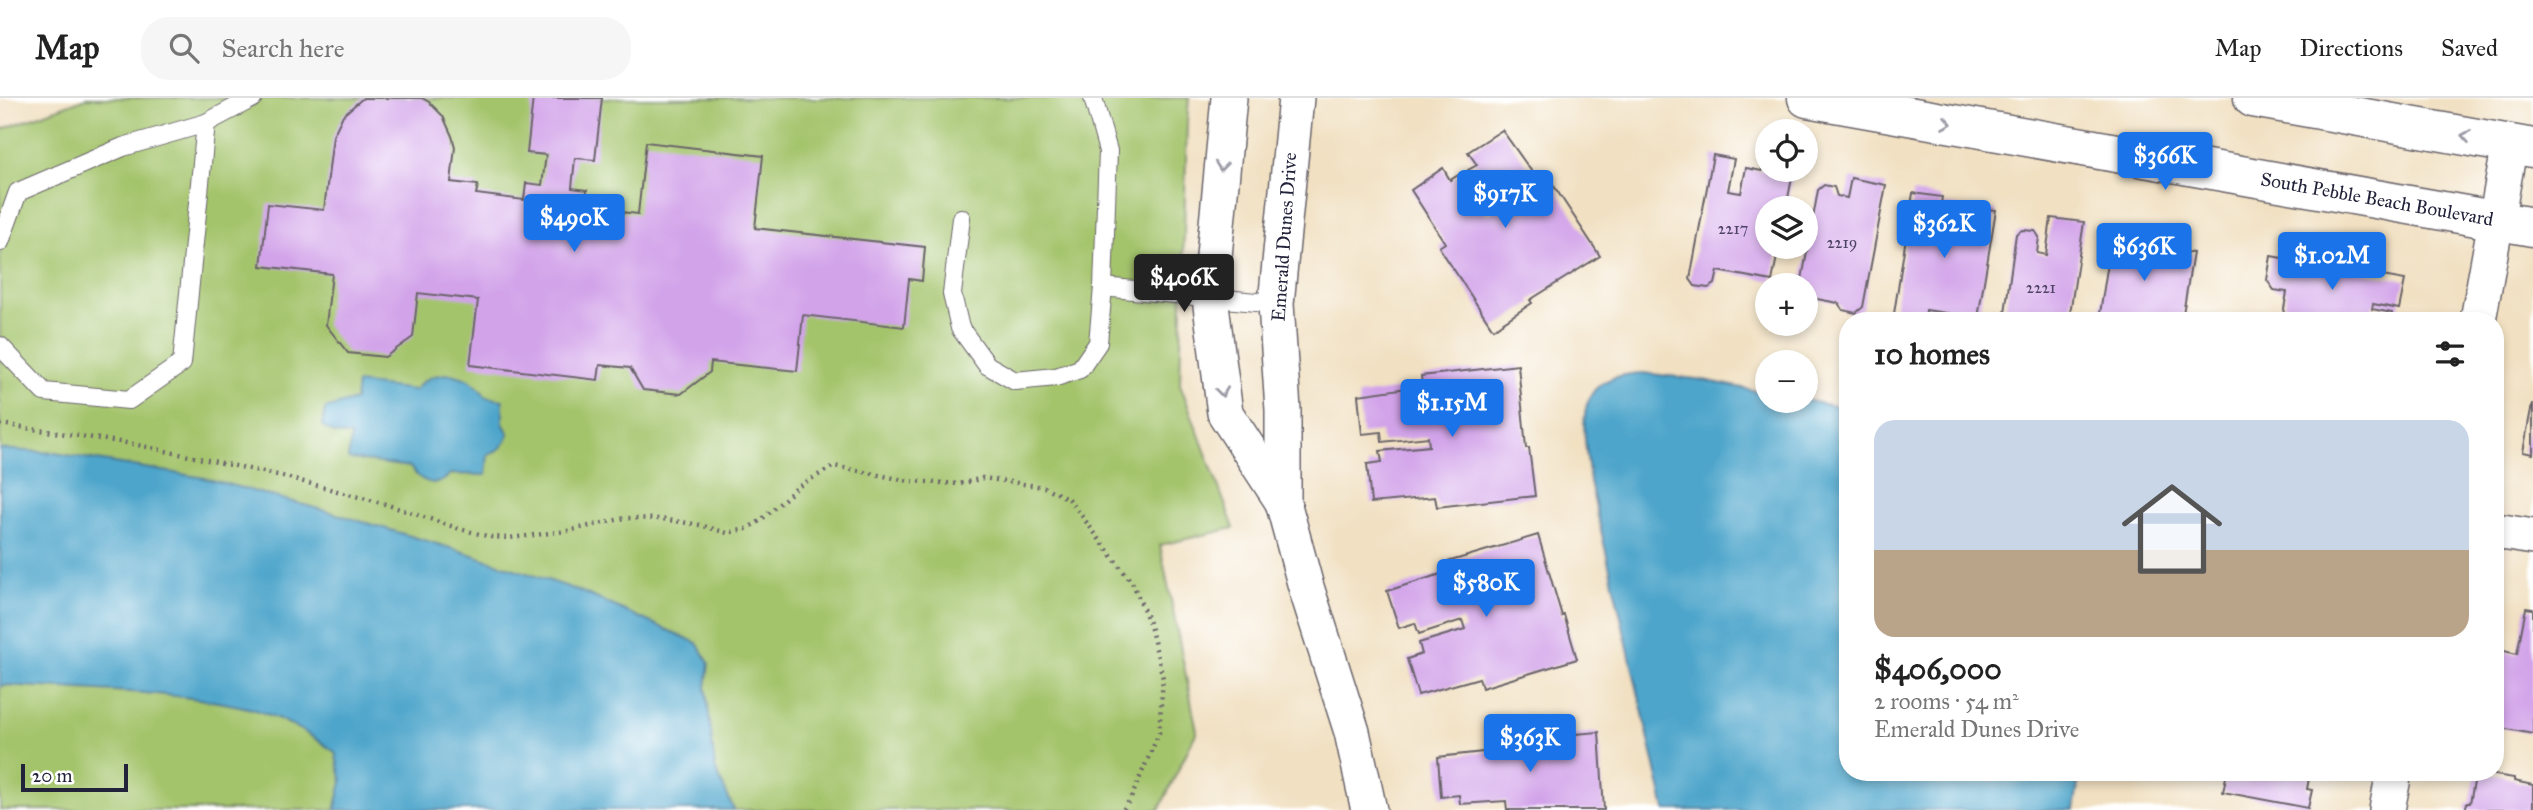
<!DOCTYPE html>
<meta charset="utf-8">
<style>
body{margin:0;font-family:"IM FELL Great Primer",serif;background:#f6f6f6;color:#222;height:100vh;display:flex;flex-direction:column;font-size:26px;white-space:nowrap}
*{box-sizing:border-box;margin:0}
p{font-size:23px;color:#767676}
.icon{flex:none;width:38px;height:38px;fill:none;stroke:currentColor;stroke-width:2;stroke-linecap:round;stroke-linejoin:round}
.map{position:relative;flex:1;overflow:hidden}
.sheet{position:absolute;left:1839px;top:214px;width:665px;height:469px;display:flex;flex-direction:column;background:#fff;border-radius:28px;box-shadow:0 4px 10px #0003}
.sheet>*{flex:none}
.fabs{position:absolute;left:1755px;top:21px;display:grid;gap:14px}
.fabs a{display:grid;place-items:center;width:63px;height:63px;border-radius:50%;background:#fff;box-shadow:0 4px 10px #0003;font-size:35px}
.scale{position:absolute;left:21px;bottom:18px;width:107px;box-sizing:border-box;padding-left:7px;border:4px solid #22223b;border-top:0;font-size:19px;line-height:24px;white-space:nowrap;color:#22223b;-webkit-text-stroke:5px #fff;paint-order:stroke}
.price{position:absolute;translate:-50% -60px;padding:0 16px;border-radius:7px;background:#1a73e8;color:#fff;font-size:23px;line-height:46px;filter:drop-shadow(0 2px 4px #0008)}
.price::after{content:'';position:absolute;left:50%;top:42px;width:21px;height:16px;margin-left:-10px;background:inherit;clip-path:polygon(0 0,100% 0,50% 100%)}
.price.selected{background:#222;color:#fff}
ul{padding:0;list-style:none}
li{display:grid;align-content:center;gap:14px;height:371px;padding:0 35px}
li span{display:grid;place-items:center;height:217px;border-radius:21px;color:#555}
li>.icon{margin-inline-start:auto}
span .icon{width:126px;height:126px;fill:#fffc;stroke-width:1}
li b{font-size:30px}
h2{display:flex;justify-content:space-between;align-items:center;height:84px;padding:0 35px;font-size:30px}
header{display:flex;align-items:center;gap:42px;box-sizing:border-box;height:98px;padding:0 35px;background:#fff;border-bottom:2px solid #e0e0e0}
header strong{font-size:33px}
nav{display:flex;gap:38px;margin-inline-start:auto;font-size:24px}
.search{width:490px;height:63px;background:#f6f6f6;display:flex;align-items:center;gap:18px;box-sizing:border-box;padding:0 24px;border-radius:28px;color:#767676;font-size:26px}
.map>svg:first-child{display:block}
</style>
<header>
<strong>Map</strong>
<div class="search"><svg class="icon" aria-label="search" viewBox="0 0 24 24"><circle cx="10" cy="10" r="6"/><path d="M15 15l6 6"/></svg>Search here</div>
<nav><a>Map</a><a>Directions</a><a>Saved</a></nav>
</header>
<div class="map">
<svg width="2533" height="712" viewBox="0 0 2533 712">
<rect width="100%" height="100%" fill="#fff"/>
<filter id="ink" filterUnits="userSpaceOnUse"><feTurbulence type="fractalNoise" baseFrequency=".0143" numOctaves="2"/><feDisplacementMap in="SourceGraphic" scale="14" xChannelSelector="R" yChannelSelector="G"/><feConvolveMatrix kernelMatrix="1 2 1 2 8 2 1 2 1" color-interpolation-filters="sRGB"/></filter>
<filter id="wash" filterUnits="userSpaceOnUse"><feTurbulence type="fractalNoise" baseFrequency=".00686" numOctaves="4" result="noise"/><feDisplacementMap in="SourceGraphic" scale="28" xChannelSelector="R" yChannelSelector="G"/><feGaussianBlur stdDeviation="1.57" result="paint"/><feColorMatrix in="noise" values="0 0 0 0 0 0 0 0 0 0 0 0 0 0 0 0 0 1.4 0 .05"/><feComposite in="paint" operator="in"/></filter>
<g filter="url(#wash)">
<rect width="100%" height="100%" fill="#f1e0c1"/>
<polygon fill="#a4c46c" stroke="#637354" stroke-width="2" points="86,0 1189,0 1187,23 1180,286 1234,430 1160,447 1197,633 1159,712 0,712 0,32"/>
<g fill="#4ea5cb" stroke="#386483" stroke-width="2">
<path d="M1643 275 1704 282 1767 295 1768 303 1806 302 1848 311V674H2080L2074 712H1665L1590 384C1584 329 1568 277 1643 275Z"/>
<path d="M450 276C468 279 476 285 486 299L503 302V325L509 336C505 348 500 352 488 356L486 377 450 376C437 392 420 384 410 369L348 361 351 338 335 336 322 328 325 311 355 302 357 285 415 292C425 279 434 277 450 276Z"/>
<path d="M0 351 55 355 205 380 330 414 464 454 580 493 697 545 709 565 706 590 715 670 734 712H335L342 684 335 654C309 635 275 616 244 609 167 592 83 592 4 587L0 589Z"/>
</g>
<g id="blocks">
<g fill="#d2a3e9">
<polygon points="363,0 422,0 429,4 443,18 452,38 455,49 451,84 478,87 476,96 524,102 526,85 542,87 546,57 527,55 533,0 602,0 595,62 575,60 572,90 587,92 585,110 638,116 646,44 763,58 755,130 925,149 922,183 909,181 904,229 803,217 797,273 711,264 710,274 681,296 643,292 630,270 600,267 598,282 470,267 478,202 418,195 413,239 385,259 348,255 326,227 332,176 261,168 268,106 324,112 333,38 343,17"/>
<polygon points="1502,32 1537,81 1546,76 1600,158 1530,202 1532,205 1493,231 1439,149 1445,145 1411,92 1443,70 1450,82 1460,76 1487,117 1495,111 1468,72 1477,67 1468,54"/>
<polygon points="1713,57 1734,61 1728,93 1741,95 1746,70 1762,73 1762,70 1793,75 1786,110 1768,110 1768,149 1779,149 1772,183 1718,173 1715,186 1708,190 1695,188 1690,181"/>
<polygon points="1851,80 1886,87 1863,209 1856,215 1843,212 1838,205 1806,199 1806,187 1801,187 1818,92 1824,87 1834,89 1837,98 1847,100"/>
<polygon points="1913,95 1942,99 1938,125 1942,126 1945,107 1996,112 1978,220 1926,212 1925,222 1893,222"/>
<polygon points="2051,120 2084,124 2069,222 2004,222 2016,136 2022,132 2035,133 2039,139 2037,155 2046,157"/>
<polygon points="2113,132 2136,136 2131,163 2143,165 2145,150 2193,155 2182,222 2099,222"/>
<polygon points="2271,158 2405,182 2399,211 2373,206 2372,211 2392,215 2390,222 2282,222 2287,194 2274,192 2267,182"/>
<polygon points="1518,267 1526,350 1529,350 1535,398 1437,409 1435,399 1371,405 1367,366 1382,364 1380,353 1429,348 1428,339 1382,344 1381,334 1362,336 1358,297 1422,288 1421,278"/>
<polygon points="2532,306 2533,306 2533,356 2523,354"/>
<polygon points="1538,437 1562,518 1564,517 1577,561 1482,590 1479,580 1418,597 1407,561 1422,556 1419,545 1465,531 1462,522 1419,536 1415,525 1399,530 1387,493 1447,474 1444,465"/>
<polygon points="2526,510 2533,511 2533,636 2496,629 2496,551 2517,556"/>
<polygon points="1599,634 1604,712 1507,712 1506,703 1460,706 1459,697 1441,699 1438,659 1501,652 1501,642"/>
<polygon points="2227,674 2310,675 2307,691 2312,692 2308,710 2223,694"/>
<polygon points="2476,674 2514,680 2514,683 2533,687 2533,712 2465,712 2467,705 2470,705"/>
</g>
</g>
</g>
<g filter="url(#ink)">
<use href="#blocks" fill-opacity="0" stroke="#6a646a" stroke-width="2"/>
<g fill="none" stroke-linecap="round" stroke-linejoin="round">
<g stroke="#6a646a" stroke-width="20">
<g id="service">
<polyline points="961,120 952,196 960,230 987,267 1015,283 1056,279 1080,271 1098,245 1103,189 1108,53 1093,0"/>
<polyline points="0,144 18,94 123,49 206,25 253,0"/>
<polyline points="1103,189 1276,206"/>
<polyline points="0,248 44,294 129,302 182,265 206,25"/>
</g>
</g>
<g stroke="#6a646a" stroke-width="38">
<g id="minor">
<polyline points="1229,0 1210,200 1225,315 1283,404"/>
<polyline points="1296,0 1276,206 1283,312 1283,404 1306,489 1352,634 1369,712"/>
<polyline points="2478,222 2510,46"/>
<polyline points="2496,433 2533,439"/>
<polyline points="2387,712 2394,674"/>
</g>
</g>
<g stroke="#6a646a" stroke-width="41">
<g id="tertiary">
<polyline points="1807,0 2533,129"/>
<polyline points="2253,0 2533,50"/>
</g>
</g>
<polyline stroke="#6a646a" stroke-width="4.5" stroke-dasharray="2 5" stroke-linecap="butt" points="0,326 133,346 282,378 385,406 460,431 491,439 510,440 567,433 625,420 662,421 700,427 727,435 746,431 760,423 799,388 834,368 909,383 960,386 983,380 1044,389 1069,401 1133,486 1150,527 1163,580 1159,635 1131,700 1123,712"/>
<use href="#service" stroke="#fff" stroke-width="18"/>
<use href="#minor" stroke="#fff" stroke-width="35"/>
<use href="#tertiary" stroke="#fff" stroke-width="38"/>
</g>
<defs><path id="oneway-chevron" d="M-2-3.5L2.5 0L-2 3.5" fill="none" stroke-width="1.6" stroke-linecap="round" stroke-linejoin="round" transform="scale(1.75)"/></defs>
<g stroke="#9c9ca7">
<use href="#oneway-chevron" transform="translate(1947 25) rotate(10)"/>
<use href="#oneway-chevron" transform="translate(2466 38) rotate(-170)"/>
<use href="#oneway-chevron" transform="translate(1221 68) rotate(96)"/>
<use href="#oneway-chevron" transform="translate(1222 294) rotate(83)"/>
</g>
</g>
<g text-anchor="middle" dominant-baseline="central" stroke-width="6" stroke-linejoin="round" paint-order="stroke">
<g font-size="16" fill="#4e4266">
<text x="1733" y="130">2217</text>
<text x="1842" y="144">2219</text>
<text x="2041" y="189">2221</text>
</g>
<g font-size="19" fill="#22223b" stroke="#fff">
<text transform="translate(2377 101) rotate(10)">South Pebble Beach Boulevard</text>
<text transform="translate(1284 139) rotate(-86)">Emerald Dunes Drive</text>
</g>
</g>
</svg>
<div class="fabs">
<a><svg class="icon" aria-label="locate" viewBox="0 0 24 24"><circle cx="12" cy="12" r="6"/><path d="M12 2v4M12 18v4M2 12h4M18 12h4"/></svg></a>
<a><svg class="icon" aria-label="layers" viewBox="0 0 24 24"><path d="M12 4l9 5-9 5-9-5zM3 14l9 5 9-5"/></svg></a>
<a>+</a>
<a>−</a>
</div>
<div class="scale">20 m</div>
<b class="price" style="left:2165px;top:94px">$366K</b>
<b class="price" style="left:1505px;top:132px">$917K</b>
<b class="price" style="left:574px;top:156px">$490K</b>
<b class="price" style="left:1944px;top:162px">$362K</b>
<b class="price" style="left:2144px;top:185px">$636K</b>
<b class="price" style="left:2332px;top:194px">$1.02M</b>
<b class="price selected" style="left:1184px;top:216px">$406K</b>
<b class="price" style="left:1452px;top:341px">$1.15M</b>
<b class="price" style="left:1486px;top:521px">$580K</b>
<b class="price" style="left:1530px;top:676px">$363K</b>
<section class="sheet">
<h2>10 homes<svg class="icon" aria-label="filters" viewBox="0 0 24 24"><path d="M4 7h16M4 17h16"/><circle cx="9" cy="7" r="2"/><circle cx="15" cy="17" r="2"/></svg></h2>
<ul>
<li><span style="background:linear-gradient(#c9d6e8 60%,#b9a48a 0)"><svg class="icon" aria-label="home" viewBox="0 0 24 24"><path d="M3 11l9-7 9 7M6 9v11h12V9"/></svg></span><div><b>$406,000</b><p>2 rooms · 54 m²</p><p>Emerald Dunes Drive</p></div></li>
</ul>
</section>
</div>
